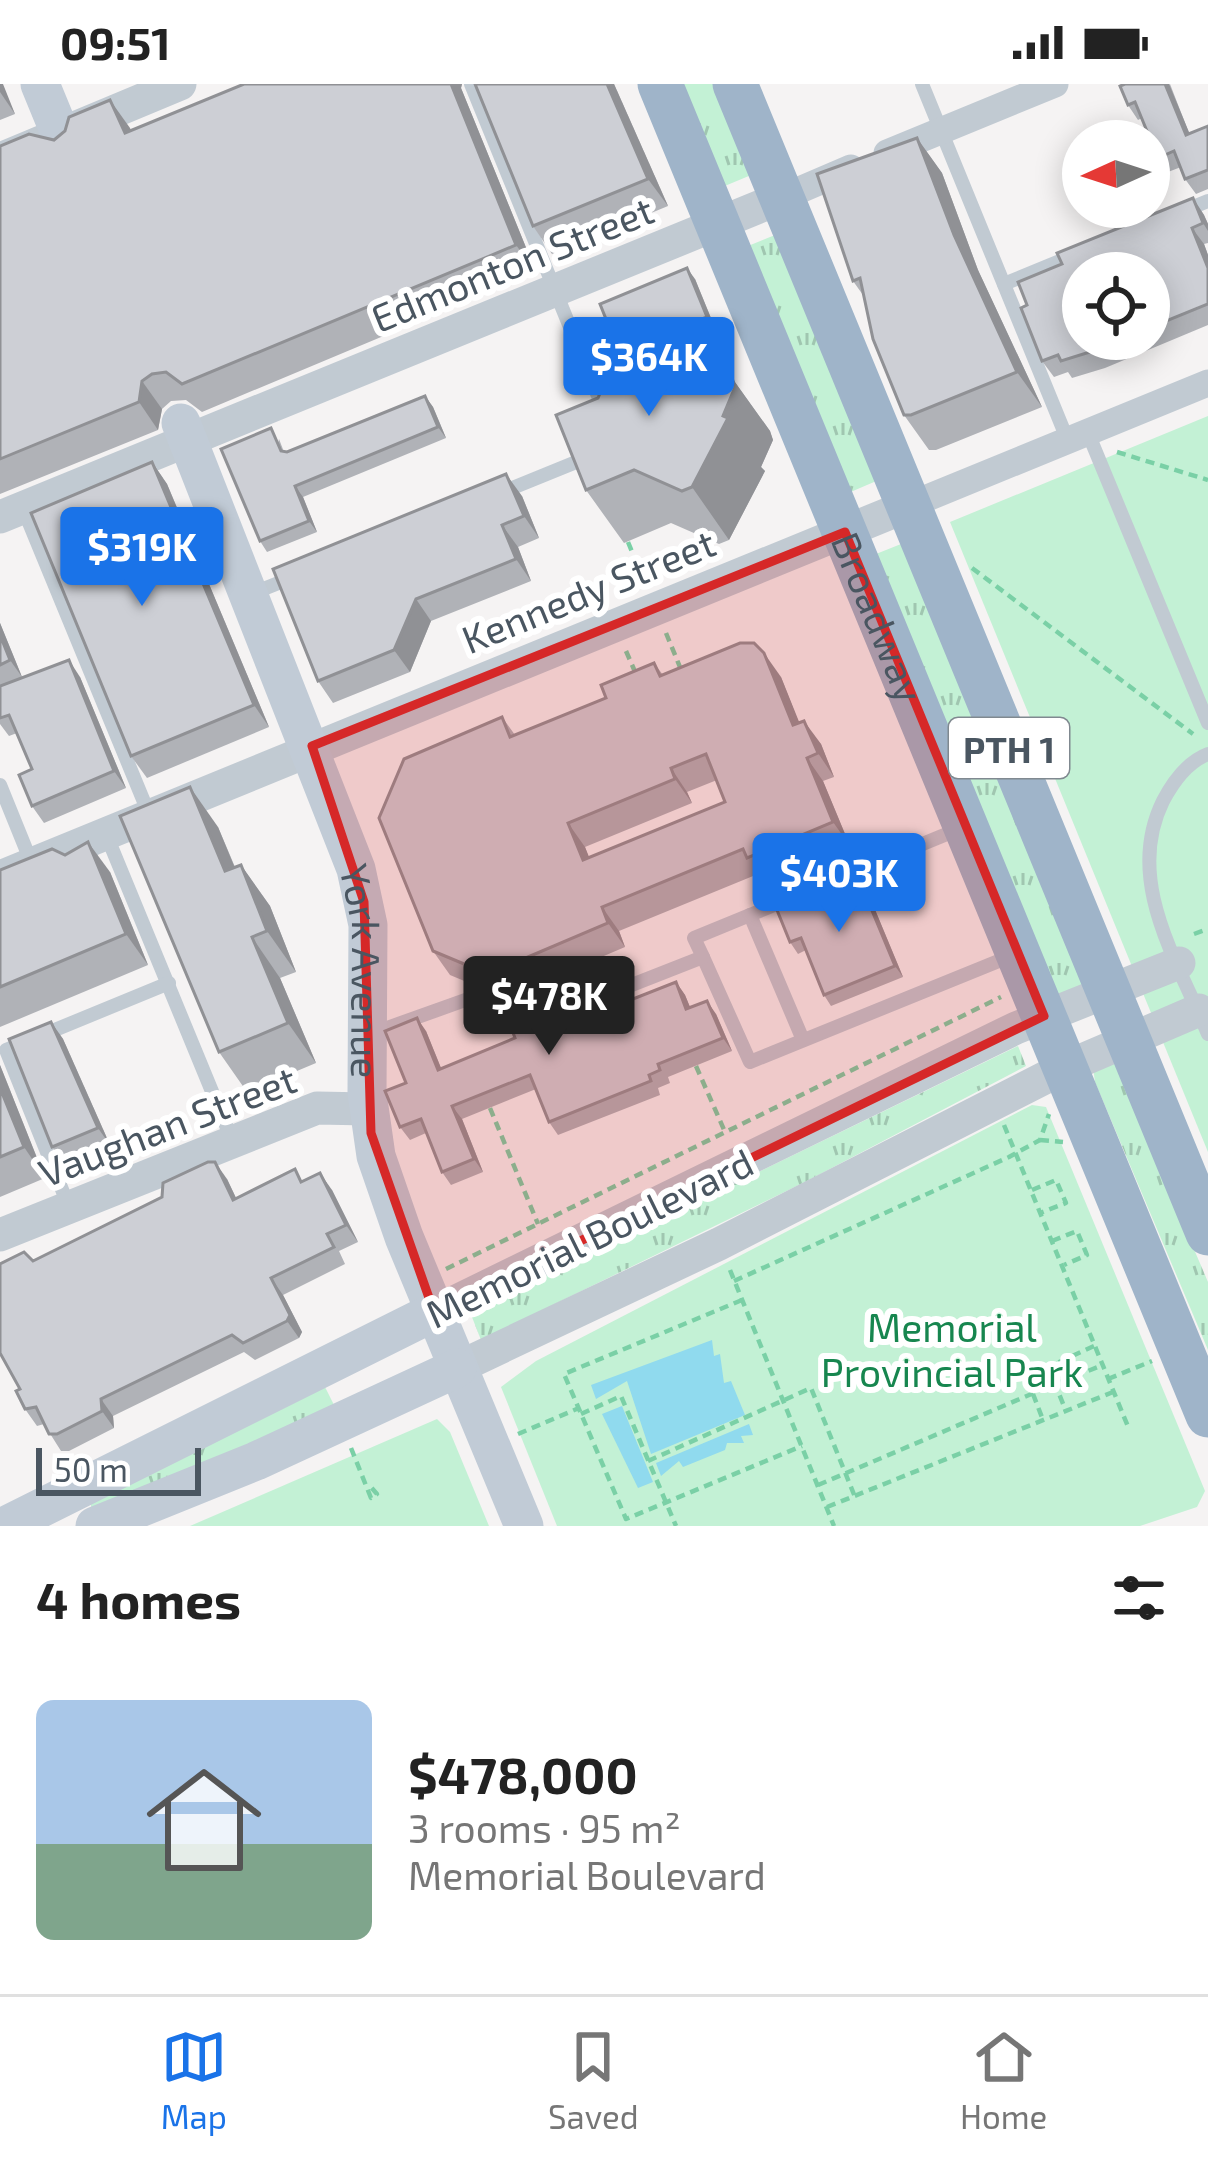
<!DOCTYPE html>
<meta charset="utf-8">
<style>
body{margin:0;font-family:"Exo 2",sans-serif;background:#f2f2f2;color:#222;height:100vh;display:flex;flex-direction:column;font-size:45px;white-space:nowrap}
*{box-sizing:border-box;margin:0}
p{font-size:39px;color:#767676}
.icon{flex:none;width:66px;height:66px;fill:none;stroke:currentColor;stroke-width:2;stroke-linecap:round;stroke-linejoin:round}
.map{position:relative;height:1442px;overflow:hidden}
.panel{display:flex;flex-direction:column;background:#fff;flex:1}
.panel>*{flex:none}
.needle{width:78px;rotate:267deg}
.tools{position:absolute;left:1062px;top:36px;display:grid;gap:24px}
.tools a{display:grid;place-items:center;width:108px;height:108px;border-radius:50%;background:#fff;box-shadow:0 6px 30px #0003;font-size:60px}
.scale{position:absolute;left:36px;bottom:30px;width:165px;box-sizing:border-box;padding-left:12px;border:6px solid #4a5661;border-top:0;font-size:33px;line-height:42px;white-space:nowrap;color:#4a5661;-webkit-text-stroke:9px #fff;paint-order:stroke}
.price{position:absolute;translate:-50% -102px;padding:0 27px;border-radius:12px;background:#1a73e8;color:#fff;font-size:39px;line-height:78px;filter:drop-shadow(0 3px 6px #0008)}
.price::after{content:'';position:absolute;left:50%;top:72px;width:36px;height:27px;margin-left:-18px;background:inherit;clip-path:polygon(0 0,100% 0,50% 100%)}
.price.current{background:#222;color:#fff}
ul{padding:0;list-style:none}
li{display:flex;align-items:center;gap:36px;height:300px;padding:0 36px}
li+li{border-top:3px solid #e0e0e0}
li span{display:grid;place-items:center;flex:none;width:336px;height:240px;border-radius:18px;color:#555}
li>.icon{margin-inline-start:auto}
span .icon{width:144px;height:144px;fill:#fffc;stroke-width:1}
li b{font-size:51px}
h2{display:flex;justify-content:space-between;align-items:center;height:144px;padding:0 36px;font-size:51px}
.status{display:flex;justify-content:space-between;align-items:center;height:84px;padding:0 60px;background:#fff;direction:ltr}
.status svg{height:33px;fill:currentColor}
.menu{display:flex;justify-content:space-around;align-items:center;height:168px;border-top:3px solid #e0e0e0;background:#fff;font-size:33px;color:#767676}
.menu a{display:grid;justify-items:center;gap:6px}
.menu .current{color:#1a73e8}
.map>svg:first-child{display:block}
</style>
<div class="status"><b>09:51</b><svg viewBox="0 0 49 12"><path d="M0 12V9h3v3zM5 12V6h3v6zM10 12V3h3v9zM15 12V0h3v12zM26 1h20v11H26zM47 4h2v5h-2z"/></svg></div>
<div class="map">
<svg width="1208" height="1442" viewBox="0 0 1208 1442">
<defs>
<pattern id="grass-tufts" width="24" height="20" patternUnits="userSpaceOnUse" patternTransform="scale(3)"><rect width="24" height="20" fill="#c3f1d5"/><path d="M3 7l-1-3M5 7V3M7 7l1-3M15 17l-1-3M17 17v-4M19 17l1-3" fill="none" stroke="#a0c6b0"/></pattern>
</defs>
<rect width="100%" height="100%" fill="#f5f3f3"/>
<g fill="url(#grass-tufts)">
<polygon points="677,0 718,0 756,89 720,104"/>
<polygon points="780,149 881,395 846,410 743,164"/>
<polygon points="906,458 1081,893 1081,903 1053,912 871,472"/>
<polygon points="1018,962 1026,982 805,1098 481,1256 470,1228"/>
<polygon points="1113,976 1208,1198 1208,1266 1095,998 1093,983"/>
<polygon points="323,1299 337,1327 91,1424 91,1415"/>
</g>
<g fill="#c3f1d5">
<polygon points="1208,332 1208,1068 950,438"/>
<polygon points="1032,1021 1046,1023 1205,1407 1197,1423 1140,1442 557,1442 501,1303 536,1277"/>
<polygon points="437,1335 450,1348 489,1442 190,1442"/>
</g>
<g fill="#90daee">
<polygon points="712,1256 714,1272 720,1270 724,1299 731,1297 745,1331 651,1370 627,1297 596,1315 591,1301"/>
<polygon points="622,1322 653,1398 638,1404 602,1330"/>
<polygon points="749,1340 753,1351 741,1352 744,1359 727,1359 725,1366 683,1383 679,1377 661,1392 656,1379"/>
</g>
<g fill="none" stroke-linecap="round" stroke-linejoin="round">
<g stroke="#7ad0a6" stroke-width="4.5" stroke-dasharray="9 6" stroke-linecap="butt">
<polyline points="1117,368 1208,396"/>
<polyline points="628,458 645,499"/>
<polyline points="972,484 1193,650"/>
<polyline points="666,549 682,588"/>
<polyline points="626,567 636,590"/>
<polyline points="1194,850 1208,845"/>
<polyline points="696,982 725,1048"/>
<polyline points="490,1024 538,1140"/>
<polyline points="1004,1041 1129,1345"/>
<polyline points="1040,1056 1063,1058"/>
<polyline points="1032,1106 1056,1096 1066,1119 1040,1129"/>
<polyline points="1052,1157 1077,1147 1087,1171 1064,1181"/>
<polyline points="446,1185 1001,913"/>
<polyline points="730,1186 834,1442"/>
<polyline points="734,1197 1009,1073 1040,1056 1049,1030"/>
<polyline points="742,1216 564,1290 626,1435 802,1362"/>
<polyline points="1094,1262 1048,1283 1055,1300 1103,1281"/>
<polyline points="1108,1295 1152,1277"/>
<polyline points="1033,1310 1043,1336"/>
<polyline points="581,1330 621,1312 676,1442"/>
<polyline points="518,1350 579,1324"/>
<polyline points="351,1364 371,1414 377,1410 370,1402"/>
<polyline points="648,1377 811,1304 855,1413"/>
<polyline points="818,1401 1055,1300 1066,1327"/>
<polyline points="827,1423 1113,1308"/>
</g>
<g stroke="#c1cad2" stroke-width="14">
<polyline points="471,0 605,329"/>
<polyline points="922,0 1068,357"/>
<polyline points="1181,128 1208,117"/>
<polyline points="1004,200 1077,170"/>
<polyline points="1088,349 1208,639"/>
<polyline points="500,409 591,372"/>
<polyline points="23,424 149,730"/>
<polyline points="251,510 296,492"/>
<path d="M1208 670C1187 678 1173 698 1163 717 1124 796 1177 876 1208 950"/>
<polyline points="0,701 32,780"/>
<polyline points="106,750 232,1056"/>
<polyline points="750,831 803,956"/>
<polyline points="703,873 750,978 1011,872"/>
<polyline points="553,907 588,894 596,915 703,873 694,854 959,745"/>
<polyline points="373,949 468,915 502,927 522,919"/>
<polyline points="69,1123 6,966 169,899"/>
</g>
<g stroke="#c1cad2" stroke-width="27">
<polyline points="887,69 1055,0"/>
<polyline points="781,114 851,84"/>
<polyline points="910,421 1208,299"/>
</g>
<g stroke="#c1cad2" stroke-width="33">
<polyline points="0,75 180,0"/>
<polyline points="0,433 781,114"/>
<polyline points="0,793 910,421"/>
<polyline points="0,1151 317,1024 368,1025"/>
<polyline points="434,1228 1016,944 1179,879"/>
<polyline points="457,1284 719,1160 1066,983 1199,926"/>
</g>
<g stroke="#c1cbd6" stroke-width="39">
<polyline points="40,0 65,61"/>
<path id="s1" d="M181 339 356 785 368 841 367 1009 376 1072 404 1153 524 1442"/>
<polyline points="5,1442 434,1228"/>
<polyline points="95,1442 256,1377 457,1284"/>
</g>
<g stroke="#9fb4c9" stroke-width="45">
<path id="s2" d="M660 0 1208 1331"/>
<polyline points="735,0 1208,1149"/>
</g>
</g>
<g fill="#b0b2b7" fill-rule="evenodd">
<polygon points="0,0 15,30 0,36"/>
<polygon points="244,0 462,0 461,4 536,188 202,328 186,316 171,317 162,325 158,346 0,410 0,62 131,46"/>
<polygon points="614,0 668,122 552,170 533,142"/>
<polygon points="1170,0 1189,49 1208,42 1208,105 1196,110 1185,95 1181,83 1168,88 1158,74 1142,34 1138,36 1128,21"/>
<polygon points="917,54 942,89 978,186 1042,323 936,366 929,366 904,331 863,211 853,197"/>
<path d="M1193 114 1204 131 1208 140V159L1204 160 1208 171V241L1105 284 1072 294 1068 288 1054 293 1042 277 1027 221 1062 180ZM1149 189V255H1083Z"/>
<polygon points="695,195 715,244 662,266 732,294 770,347 773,356 761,383 765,387 729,456 719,460 671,439 624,459 586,406 598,314"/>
<polygon points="425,312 433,323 446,354 303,413 317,448 267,468 260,457 279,355 284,368 287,368"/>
<polygon points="152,378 167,400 269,643 147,694 131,672"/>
<polygon points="522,412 539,454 518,463 531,497 431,537 410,588 333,619 318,597"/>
<polygon points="0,539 22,593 13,597 80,593 126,704 44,739 32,722 32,685 17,649 9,652 0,640"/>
<path d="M654 579 663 591 781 593 799 639 821 660 834 693 823 697 850 762 764 798 758 790 619 847 625 863 505 914 450 891 433 867 502 633 515 651 606 614ZM717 696 725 718 589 774 585 763 692 719 687 708Z"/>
<polygon points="218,743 235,783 241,781 270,822 296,888 280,894 316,979 247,1008 219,968"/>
<polygon points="0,786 110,788 148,881 0,943"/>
<polygon points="858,793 866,804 903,893 831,922 824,911 806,866 798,870 790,858"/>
<polygon points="676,898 685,911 690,923 716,930 732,967 668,993 670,999 658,1004 660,1011 558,1051 549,1038 536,1005 462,1035 483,1088 451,1101 442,1088 426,1049 410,1056 400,1043 406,999 426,947 441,984 515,954 563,899 573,912 577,923 617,914 630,908 634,914"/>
<polygon points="51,938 63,955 110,1061 64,1080 52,1063"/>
<polygon points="0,981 45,1094 0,1113"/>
<polygon points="227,1095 236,1114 303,1097 332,1106 358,1158 339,1167 345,1180 283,1211 302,1248 299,1254 255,1276 244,1268 113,1332 114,1344 69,1367 61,1367 44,1340 37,1342 25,1325 20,1305 33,1177 162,1113"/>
</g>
<g fill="#909195">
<polygon points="0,0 3,0 15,30 0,8"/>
<polygon points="451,0 462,0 461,4 536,188 516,161"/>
<polygon points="607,0 614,0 668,122 648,95"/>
<polygon points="1165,0 1169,0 1196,65 1186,51"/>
<polygon points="110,16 130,44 144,76 125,49"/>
<polygon points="917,54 942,89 978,186 1042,323 1017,288 954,151"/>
<polygon points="1193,114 1204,131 1208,140 1208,147 1203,139"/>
<polygon points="1192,144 1204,160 1208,171 1208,184"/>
<polygon points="687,184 695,195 715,244 707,233"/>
<polygon points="732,294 770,347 773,356 761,383 765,387 729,456 692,403 723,332"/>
<polygon points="142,297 162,325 158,346 139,318"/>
<polygon points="425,312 433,323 446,354 438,343"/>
<polygon points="152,378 167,400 269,643 254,621"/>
<polygon points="506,390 522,412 539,454 524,432"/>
<polygon points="295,402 303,413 317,448 309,437"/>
<polygon points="502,441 518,463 531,497 516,475"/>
<polygon points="416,515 431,537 410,588 394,566"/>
<polygon points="0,539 22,593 10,576 0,551"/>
<polygon points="764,569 781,593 810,665 793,641"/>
<polygon points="69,576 80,593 126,704 114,687"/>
<polygon points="804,637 821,660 834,693 818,669"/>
<polygon points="807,674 823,697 850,762 833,738"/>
<polygon points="671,684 687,708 692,719 675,695"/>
<polygon points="190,703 218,743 253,828 225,787"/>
<polygon points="568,739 585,763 600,800 583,776"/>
<polygon points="88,758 110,788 148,881 126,850"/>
<polygon points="241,781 270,822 296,888 267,847"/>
<polygon points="858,793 866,804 903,893 895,882"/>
<polygon points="602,823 619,847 625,863 608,839"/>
<polygon points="252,853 280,894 316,979 288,939"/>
<polygon points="676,898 685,911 696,938 686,925"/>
<polygon points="563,899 573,912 583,938 574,925"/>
<polygon points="707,917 716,930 732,967 723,954"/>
<polygon points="417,934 426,947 447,999 438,986"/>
<polygon points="51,938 63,955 110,1061 98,1044"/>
<polygon points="0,981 45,1094 24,1063 0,1004"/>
<polygon points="452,1022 462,1035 483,1088 474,1075"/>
<polygon points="215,1078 227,1095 245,1133 233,1116"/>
<polygon points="320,1089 332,1106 358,1158 346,1141"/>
<polygon points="271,1194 283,1211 302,1248 299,1254 287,1237"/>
<polygon points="101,1315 113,1332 114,1344 102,1327"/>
</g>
<g fill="#cdcfd5" stroke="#909195" stroke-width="3" fill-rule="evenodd">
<polygon points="244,0 451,0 516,161 182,300 166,288 152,290 142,297 139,318 0,375 0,62 29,50 54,56 65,47 69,33 110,16 125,49"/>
<polygon points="475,0 607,0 648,95 533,142"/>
<polygon points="1125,0 1165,0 1186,51 1208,42 1208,86 1185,95 1174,67 1158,74 1135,18 1128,21 1120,2"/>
<polygon points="917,54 954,151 1017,288 911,331 904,331 873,255 860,194 853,197 817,90"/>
<polygon points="1193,114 1203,139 1192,144 1208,184 1208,220 1149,244 1149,189 1083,189 1083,255 1123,255 1093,267 1061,277 1058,271 1042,277 1021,224 1027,221 1018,198 1062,180 1057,169"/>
<polygon points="687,184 707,233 644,259 630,254 621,259 618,265 600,220"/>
<polygon points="630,254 732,294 735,303 723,332 728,334 692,403 682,407 634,386 586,406 556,331 598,314 621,259"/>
<polygon points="425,312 438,343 295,402 309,437 260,457 221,365 271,344 281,367 287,368"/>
<polygon points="152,378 254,621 131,672 31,429"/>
<polygon points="506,390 524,432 502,441 516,475 416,515 394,566 318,597 273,485"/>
<polygon points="0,551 10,576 0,581"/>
<path d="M740 559H754L764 569 793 641 804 637 818 669 807 674 833 738 747 774 743 765 602 823 608 839 488 890 433 867 379 734 404 675 502 633 510 653 606 614 601 601 654 579 660 592ZM706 670 725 718 583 776 568 739 675 695 671 684Z"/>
<polygon points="69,576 114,687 32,722 19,691 32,685 9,631 0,634 0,602"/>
<polygon points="190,703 225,787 241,781 267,847 252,853 288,939 219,968 120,732"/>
<polygon points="88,758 126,850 0,903 0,786 52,765 65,771"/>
<polygon points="858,793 895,882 824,911 801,854 790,858 777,826"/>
<polygon points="676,898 686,925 707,917 723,954 658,980 660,986 649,991 651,997 549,1038 530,991 452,1022 474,1075 442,1088 421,1035 400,1043 385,1007 406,999 385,947 417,934 438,986 515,954 503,922 563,899 574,925 613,909 616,914 630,908 633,915"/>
<polygon points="51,938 98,1044 52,1063 9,955"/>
<polygon points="0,1004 24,1063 0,1073"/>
<polygon points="208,1078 215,1078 233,1116 295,1085 301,1098 320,1089 346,1141 327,1150 334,1163 271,1194 290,1231 287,1237 243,1259 232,1251 101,1315 102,1327 57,1350 49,1350 36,1323 25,1325 16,1307 20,1305 0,1269 0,1180 24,1168 33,1177 162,1113 163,1099"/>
</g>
<path fill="#d62828" fill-opacity="0.2" stroke="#d62828" stroke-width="9" stroke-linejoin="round" d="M845 448 1044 932 434 1228 371 1049 364 818 312 662Z"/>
<g text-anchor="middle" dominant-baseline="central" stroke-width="12" stroke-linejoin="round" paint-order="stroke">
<rect fill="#fff" stroke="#808990" stroke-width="3" x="949" y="634" width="120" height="60" rx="9"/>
<g font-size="36" font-weight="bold" fill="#4a5661">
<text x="1009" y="664">PTH 1</text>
</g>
<g font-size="39" fill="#4a5661" stroke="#fff">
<text transform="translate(512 179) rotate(-22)">Edmonton Street</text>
<text transform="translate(588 506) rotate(-22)">Kennedy Street</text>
<text stroke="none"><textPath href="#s2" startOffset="576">Broadway</textPath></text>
<text stroke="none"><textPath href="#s1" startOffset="582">York Avenue</textPath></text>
<text transform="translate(167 1041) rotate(-21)">Vaughan Street</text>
<text transform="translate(589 1153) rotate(-26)">Memorial Boulevard</text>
</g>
<g font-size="39" fill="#17864f" stroke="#fff">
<text x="952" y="1242">Memorial<tspan x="952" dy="45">Provincial Park</tspan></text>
</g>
</g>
</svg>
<div class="tools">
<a><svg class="needle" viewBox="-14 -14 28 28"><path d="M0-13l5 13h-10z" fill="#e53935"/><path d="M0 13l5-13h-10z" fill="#767676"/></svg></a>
<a><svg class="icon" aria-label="locate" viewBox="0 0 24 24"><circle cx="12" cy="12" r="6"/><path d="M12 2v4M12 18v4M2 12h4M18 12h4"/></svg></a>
</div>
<div class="scale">50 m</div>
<b class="price" style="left:649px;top:335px">$364K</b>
<b class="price" style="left:142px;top:525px">$319K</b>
<b class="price" style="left:839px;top:851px">$403K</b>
<b class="price current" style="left:549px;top:974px">$478K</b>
</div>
<section class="panel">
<h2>4 homes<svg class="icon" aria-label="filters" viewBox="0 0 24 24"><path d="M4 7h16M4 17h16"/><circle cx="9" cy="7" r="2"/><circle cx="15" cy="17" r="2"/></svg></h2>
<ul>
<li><span style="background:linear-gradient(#a9c7e8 60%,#7fa58c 0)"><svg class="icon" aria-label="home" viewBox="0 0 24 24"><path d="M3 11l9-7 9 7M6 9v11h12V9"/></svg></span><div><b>$478,000</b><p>3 rooms · 95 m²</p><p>Memorial Boulevard</p></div></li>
</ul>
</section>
<nav class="menu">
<a class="current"><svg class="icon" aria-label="map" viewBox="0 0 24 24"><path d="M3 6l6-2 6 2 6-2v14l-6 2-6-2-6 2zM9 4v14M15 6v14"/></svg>Map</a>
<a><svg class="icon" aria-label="saved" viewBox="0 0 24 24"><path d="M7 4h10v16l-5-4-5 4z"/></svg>Saved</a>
<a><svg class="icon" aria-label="home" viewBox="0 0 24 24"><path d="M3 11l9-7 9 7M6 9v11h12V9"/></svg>Home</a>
</nav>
